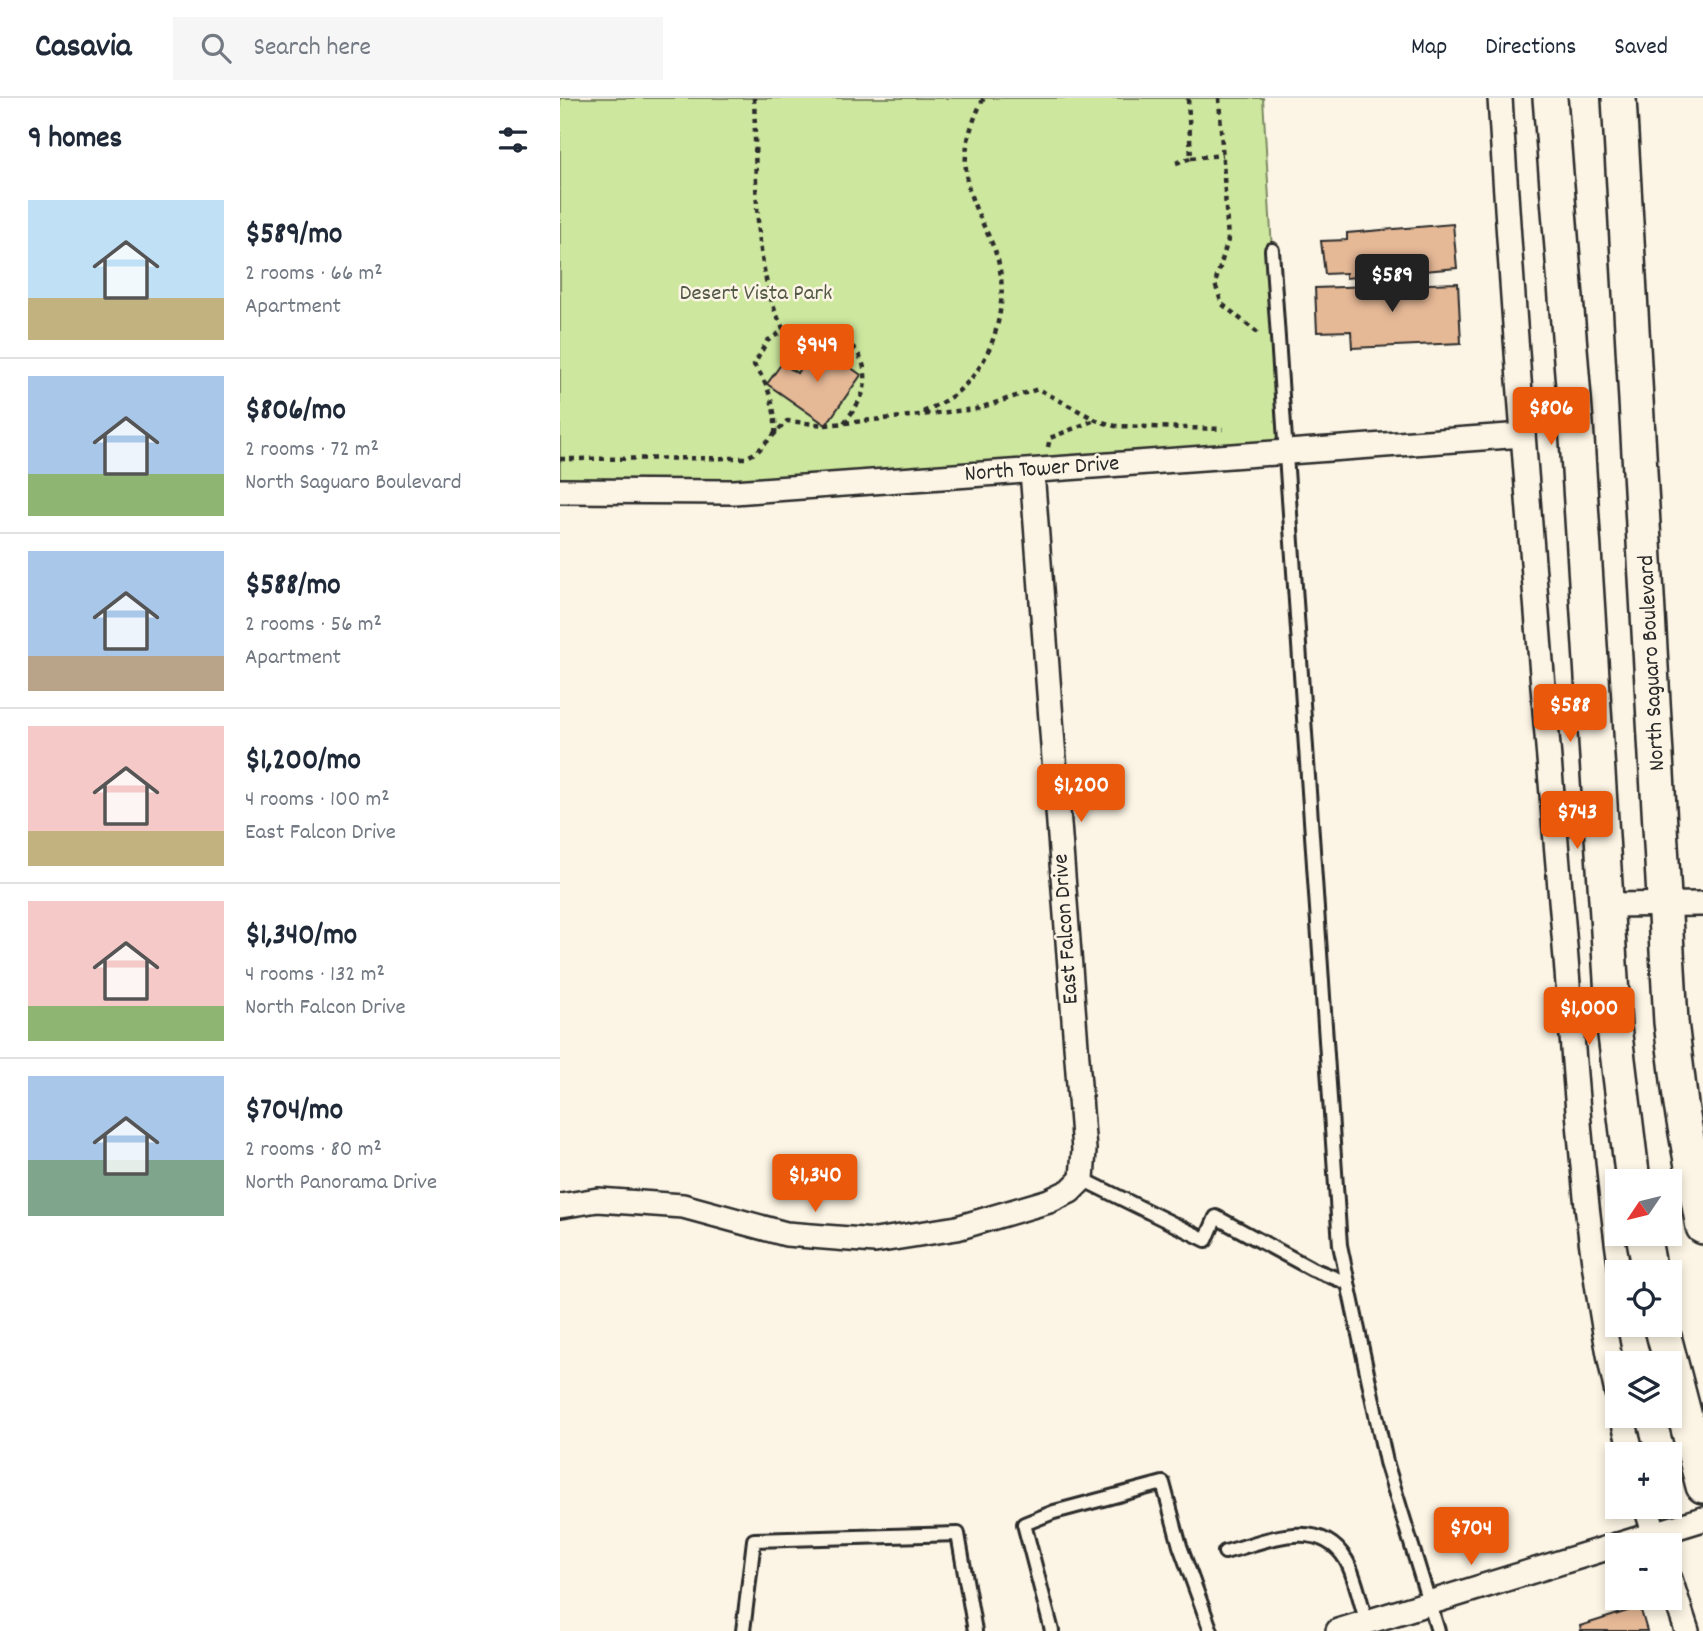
<!DOCTYPE html>
<meta charset="utf-8">
<style>
body{margin:0;font-family:Dekko,sans-serif;background:#f6f6f7;color:#1f2937;height:100vh;display:flex;flex-direction:column;font-size:26px;white-space:nowrap}
*{box-sizing:border-box;margin:0}
p{font-size:23px;color:#747a83}
.icon{flex:none;width:38px;height:38px;fill:none;stroke:currentColor;stroke-width:2;stroke-linecap:round;stroke-linejoin:round}
.map{position:relative;flex:1;overflow:hidden}
.side{display:flex;flex-direction:column;background:#fff;width:560px}
.side>*{flex:none}
.needle{width:46px;rotate:235deg}
.buttons{position:absolute;left:1045px;top:1071px;display:grid;gap:14px}
.buttons a{display:grid;place-items:center;width:77px;height:77px;border-radius:0px;background:#fff;box-shadow:0 4px 10px #0003;font-size:35px}
.price{position:absolute;translate:-50% -60px;padding:0 16px;border-radius:7px;background:#ea580c;color:#fff;font-size:23px;line-height:46px;filter:drop-shadow(0 2px 4px #0008)}
.price::after{content:'';position:absolute;left:50%;top:42px;width:21px;height:16px;margin-left:-10px;background:inherit;clip-path:polygon(0 0,100% 0,50% 100%)}
.price.selected{background:#222;color:#fff}
ul{padding:0;list-style:none}
li{display:flex;align-items:center;gap:21px;height:175px;padding:0 28px}
li+li{border-top:2px solid #e0e1e3}
li span{display:grid;place-items:center;flex:none;width:196px;height:140px;border-radius:0px;color:#555}
li>.icon{margin-inline-start:auto}
span .icon{width:84px;height:84px;fill:#fffc;stroke-width:1}
li b{font-size:30px}
h2{display:flex;justify-content:space-between;align-items:center;height:84px;padding:0 28px;font-size:30px}
header{display:flex;align-items:center;gap:42px;box-sizing:border-box;height:98px;padding:0 35px;background:#fff;border-bottom:2px solid #e0e1e3}
header strong{font-size:33px}
nav{display:flex;gap:38px;margin-inline-start:auto;font-size:24px}
.search{width:490px;height:63px;background:#f6f6f7;display:flex;align-items:center;gap:18px;box-sizing:border-box;padding:0 24px;border-radius:0px;color:#747a83;font-size:26px}
main{display:flex;flex:1;min-height:0}
.map>svg:first-child{display:block}
</style>
<header>
<strong>Casavia</strong>
<div class="search"><svg class="icon" aria-label="search" viewBox="0 0 24 24"><circle cx="10" cy="10" r="6"/><path d="M15 15l6 6"/></svg>Search here</div>
<nav><a>Map</a><a>Directions</a><a>Saved</a></nav>
</header>
<main>
<section class="side">
<h2>9 homes<svg class="icon" aria-label="filters" viewBox="0 0 24 24"><path d="M4 7h16M4 17h16"/><circle cx="9" cy="7" r="2"/><circle cx="15" cy="17" r="2"/></svg></h2>
<ul>
<li><span style="background:linear-gradient(#bfe0f5 70%,#c2b280 0)"><svg class="icon" aria-label="home" viewBox="0 0 24 24"><path d="M3 11l9-7 9 7M6 9v11h12V9"/></svg></span><div><b>$589/mo</b><p>2 rooms · 66 m²</p><p>Apartment</p></div></li>
<li><span style="background:linear-gradient(#a9c7e8 70%,#8fb573 0)"><svg class="icon" aria-label="home" viewBox="0 0 24 24"><path d="M3 11l9-7 9 7M6 9v11h12V9"/></svg></span><div><b>$806/mo</b><p>2 rooms · 72 m²</p><p>North Saguaro Boulevard</p></div></li>
<li><span style="background:linear-gradient(#a9c7e8 75%,#b9a48a 0)"><svg class="icon" aria-label="home" viewBox="0 0 24 24"><path d="M3 11l9-7 9 7M6 9v11h12V9"/></svg></span><div><b>$588/mo</b><p>2 rooms · 56 m²</p><p>Apartment</p></div></li>
<li><span style="background:linear-gradient(#f6c9c9 75%,#c2b280 0)"><svg class="icon" aria-label="home" viewBox="0 0 24 24"><path d="M3 11l9-7 9 7M6 9v11h12V9"/></svg></span><div><b>$1,200/mo</b><p>4 rooms · 100 m²</p><p>East Falcon Drive</p></div></li>
<li><span style="background:linear-gradient(#f6c9c9 75%,#8fb573 0)"><svg class="icon" aria-label="home" viewBox="0 0 24 24"><path d="M3 11l9-7 9 7M6 9v11h12V9"/></svg></span><div><b>$1,340/mo</b><p>4 rooms · 132 m²</p><p>North Falcon Drive</p></div></li>
<li><span style="background:linear-gradient(#a9c7e8 60%,#7fa58c 0)"><svg class="icon" aria-label="home" viewBox="0 0 24 24"><path d="M3 11l9-7 9 7M6 9v11h12V9"/></svg></span><div><b>$704/mo</b><p>2 rooms · 80 m²</p><p>North Panorama Drive</p></div></li>
</ul>
</section>
<div class="map">
<svg width="1143" height="1533" viewBox="0 0 1143 1533">
<rect width="100%" height="100%" fill="#fcf5e5"/>
<filter id="ink" filterUnits="userSpaceOnUse"><feTurbulence type="fractalNoise" baseFrequency=".0143" numOctaves="2"/><feDisplacementMap in="SourceGraphic" scale="14" xChannelSelector="R" yChannelSelector="G"/><feConvolveMatrix kernelMatrix="1 2 1 2 8 2 1 2 1" color-interpolation-filters="sRGB"/></filter>
<g filter="url(#ink)">
<polygon fill="#cde79e" stroke="#7c8964" stroke-width="2" points="0,0 703,0 724,354 0,393"/>
<g fill="#e5b896" stroke="#2b2b2b" stroke-width="2">
<polygon points="893,126 897,170 786,180 786,175 765,176 761,143 787,142 787,135"/>
<polygon points="898,185 901,245 792,250 791,233 757,234 755,190"/>
<polygon points="257,245 301,277 266,327 207,286 222,265 237,275"/>
<polygon points="1080,1509 1087,1533 1021,1533 1020,1528"/>
</g>
<g fill="none" stroke-linecap="round" stroke-linejoin="round">
<g stroke="#2b2b2b" stroke-width="18">
<g id="service">
<polyline points="712,152 780,1147 826,1364 878,1533"/>
<polyline points="522,1081 646,1142 656,1119 752,1171 788,1185"/>
<path d="M665 1454C704 1444 759 1417 786 1462 796 1479 800 1505 807 1524"/>
<polyline points="183,1533 194,1442 398,1436 415,1533"/>
<polyline points="492,1533 464,1426 494,1414 603,1385 620,1448 651,1533"/>
</g>
</g>
<g stroke="#2b2b2b" stroke-width="28">
<g id="minor">
<path d="M940 0C956 268 978 535 1001 802 1016 966 1021 1134 1057 1295"/>
<polyline points="0,393 174,394 963,337"/>
<polyline points="1047,807 1143,806"/>
<polyline points="0,1108 38,1102 123,1108 226,1136 315,1143 397,1130 489,1103 510,1093 522,1081 524,1052 472,373"/>
<polyline points="1062,1318 1072,1356"/>
<polyline points="1086,1409 1098,1447"/>
<polyline points="1058,1447 1143,1421"/>
<polyline points="1110,1481 1127,1533"/>
<polyline points="778,1533 1057,1447"/>
</g>
</g>
<g stroke="#2b2b2b" stroke-width="38">
<g id="secondary">
<polyline points="990,0 1016,325 1054,929 1073,1083"/>
<polyline points="1059,0 1111,924 1121,1007 1143,1129"/>
<polyline points="1083,1136 1090,1174"/>
<polyline points="1101,1227 1143,1388"/>
</g>
</g>
<g stroke="#2b2b2b" stroke-width="4.5" stroke-dasharray="5 5" stroke-linecap="butt">
<path d="M194 0C197 67 191 174 224 232 264 218 319 250 302 297 298 307 290 317 284 325"/>
<polyline points="659,0 668,142 655,186 662,206 699,236"/>
<polyline points="631,60 663,57"/>
<polyline points="616,65 631,60 628,0"/>
<path d="M363 314C378 307 392 300 404 288 437 257 451 195 435 153 425 126 407 102 406 72 404 47 412 22 424 0"/>
<path d="M215 336C217 314 208 284 194 267L207 243 224 232"/>
<polyline points="488,349 490,340 535,322"/>
<polyline points="0,361 185,360 197,354 227,323 266,327 416,311 478,291 536,322 555,328 663,331"/>
</g>
<use href="#service" stroke="#fcf5e5" stroke-width="12"/>
<use href="#minor" stroke="#fcf5e5" stroke-width="23"/>
<use href="#secondary" stroke="#fcf5e5" stroke-width="33"/>
</g>
</g>
<g text-anchor="middle" dominant-baseline="central" stroke-width="5" stroke-linejoin="round" paint-order="stroke">
<g font-size="23" fill="#545a48" stroke="#fcf5e5">
<text x="196" y="196">Desert Vista Park</text>
</g>
<g font-size="23" fill="#2b2b2b" stroke="#fcf5e5">
<text transform="translate(482 372) rotate(-4)">North Tower Drive</text>
<text transform="translate(1093 565) rotate(-93)">North Saguaro Boulevard</text>
<text transform="translate(507 831) rotate(-94)">East Falcon Drive</text>
</g>
</g>
</svg>
<div class="buttons">
<a><svg class="needle" viewBox="-14 -14 28 28"><path d="M0-13l5 13h-10z" fill="#e53935"/><path d="M0 13l5-13h-10z" fill="#747a83"/></svg></a>
<a><svg class="icon" aria-label="locate" viewBox="0 0 24 24"><circle cx="12" cy="12" r="6"/><path d="M12 2v4M12 18v4M2 12h4M18 12h4"/></svg></a>
<a><svg class="icon" aria-label="layers" viewBox="0 0 24 24"><path d="M12 4l9 5-9 5-9-5zM3 14l9 5 9-5"/></svg></a>
<a>+</a>
<a>−</a>
</div>
<b class="price selected" style="left:832px;top:216px">$589</b>
<b class="price" style="left:257px;top:286px">$949</b>
<b class="price" style="left:991px;top:349px">$806</b>
<b class="price" style="left:1010px;top:646px">$588</b>
<b class="price" style="left:521px;top:726px">$1,200</b>
<b class="price" style="left:1017px;top:753px">$743</b>
<b class="price" style="left:1029px;top:949px">$1,000</b>
<b class="price" style="left:255px;top:1116px">$1,340</b>
<b class="price" style="left:911px;top:1469px">$704</b>
</div>
</main>
